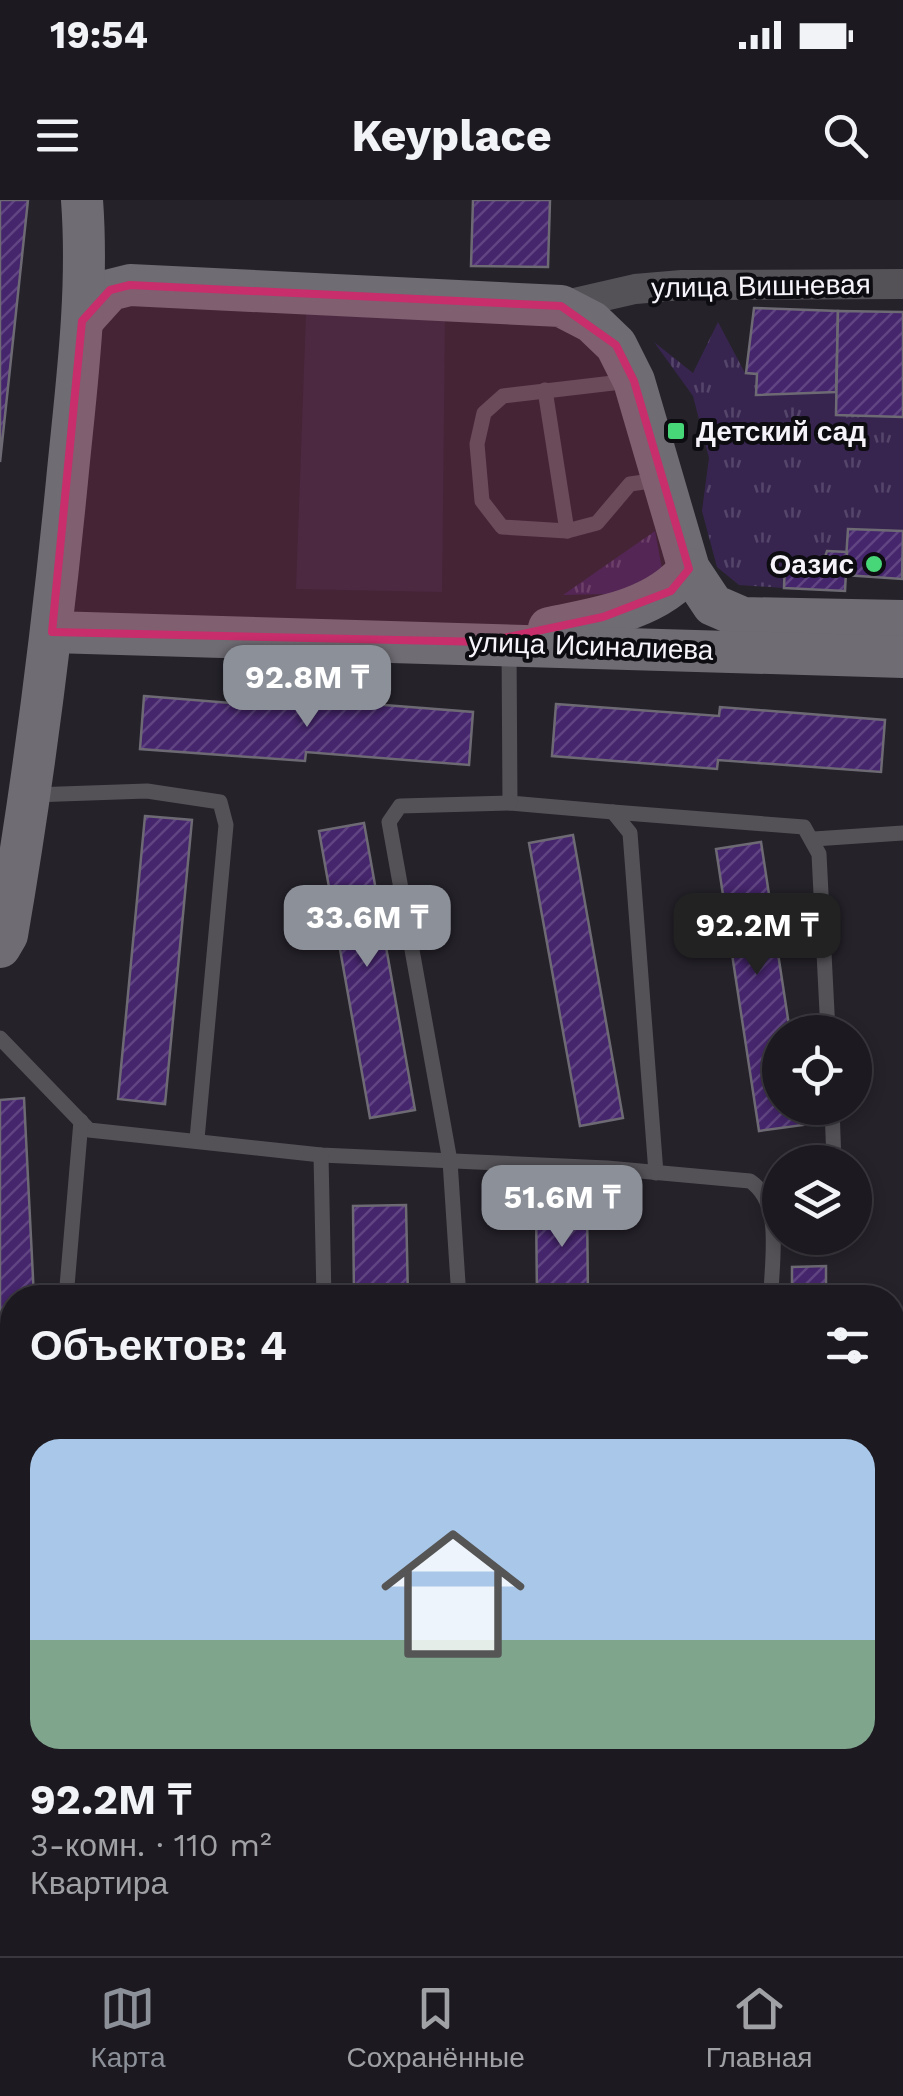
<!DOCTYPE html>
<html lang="ru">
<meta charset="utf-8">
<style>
body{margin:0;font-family:"Work Sans",sans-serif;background:#29272d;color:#f1f3f6;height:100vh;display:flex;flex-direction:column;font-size:38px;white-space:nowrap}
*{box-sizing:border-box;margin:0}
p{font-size:32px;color:#a0a1a5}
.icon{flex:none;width:55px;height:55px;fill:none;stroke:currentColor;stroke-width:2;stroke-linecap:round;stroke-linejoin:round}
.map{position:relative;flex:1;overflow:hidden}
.panel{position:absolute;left:0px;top:1085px;width:905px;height:672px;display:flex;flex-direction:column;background:#1c1a20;border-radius:40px 40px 0 0;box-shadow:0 5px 15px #0003,0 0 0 2px #3a383e}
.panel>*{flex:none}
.fabs{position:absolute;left:762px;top:815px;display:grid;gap:20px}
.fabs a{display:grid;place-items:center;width:110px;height:110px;border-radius:50%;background:#1c1a20;box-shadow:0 5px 15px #0003,0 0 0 2px #3a383e;font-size:50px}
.price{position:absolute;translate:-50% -85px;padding:0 22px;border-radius:20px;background:#8c9099;color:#fff;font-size:32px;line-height:65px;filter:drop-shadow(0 2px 5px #0008)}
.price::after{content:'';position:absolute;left:50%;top:60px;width:30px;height:22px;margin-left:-15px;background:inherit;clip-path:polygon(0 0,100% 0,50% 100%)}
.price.current{background:#222;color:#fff}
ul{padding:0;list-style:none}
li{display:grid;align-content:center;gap:20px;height:530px;padding:0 30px}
li span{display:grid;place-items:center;height:310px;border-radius:30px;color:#555}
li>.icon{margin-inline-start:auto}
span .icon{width:180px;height:180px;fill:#fffc;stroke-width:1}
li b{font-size:42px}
h2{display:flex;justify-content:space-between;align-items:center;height:120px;padding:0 30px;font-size:42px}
.status{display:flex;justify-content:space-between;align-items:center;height:70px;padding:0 50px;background:#1c1a20;direction:ltr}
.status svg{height:28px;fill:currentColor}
header{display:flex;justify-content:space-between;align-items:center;height:130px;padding:0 30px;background:#1c1a20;font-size:45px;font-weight:700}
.tab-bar{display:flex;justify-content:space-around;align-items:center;height:140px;border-top:2px solid #3a383e;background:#1c1a20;font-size:28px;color:#a0a1a5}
.tab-bar a{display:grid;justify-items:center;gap:5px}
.tab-bar .current{color:#8c9099}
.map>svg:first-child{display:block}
</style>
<div class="status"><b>19:54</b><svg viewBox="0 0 49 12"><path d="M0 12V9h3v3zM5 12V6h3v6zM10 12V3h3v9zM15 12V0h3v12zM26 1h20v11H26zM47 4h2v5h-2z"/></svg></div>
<header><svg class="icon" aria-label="menu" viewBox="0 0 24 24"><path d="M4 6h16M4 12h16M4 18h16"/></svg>Keyplace<svg class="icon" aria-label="search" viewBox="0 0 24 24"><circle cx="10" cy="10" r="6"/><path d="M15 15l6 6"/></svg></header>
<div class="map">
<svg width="903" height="1756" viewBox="0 0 903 1756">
<defs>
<pattern id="grass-tufts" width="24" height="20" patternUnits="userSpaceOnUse" patternTransform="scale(2.5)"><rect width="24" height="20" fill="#372550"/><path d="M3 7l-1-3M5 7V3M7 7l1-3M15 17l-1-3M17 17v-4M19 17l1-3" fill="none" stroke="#55456a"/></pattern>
<pattern id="building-hatch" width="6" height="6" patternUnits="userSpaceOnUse" patternTransform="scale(2.5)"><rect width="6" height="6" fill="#45256c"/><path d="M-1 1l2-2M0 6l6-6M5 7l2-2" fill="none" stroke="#604582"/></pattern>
</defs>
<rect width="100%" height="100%" fill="#25222a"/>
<polygon fill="#2e2837" points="306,114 445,121 442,392 296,389"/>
<g fill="url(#grass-tufts)">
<polygon points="718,122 745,173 757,174 757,195 836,192 836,215 903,217 903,331 848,329 847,352 822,366 785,364 784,388 739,385 717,367 702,311 709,258 693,196 654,142 693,173"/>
<polygon points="655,331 663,374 648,393 563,395"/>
</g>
<g fill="url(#building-hatch)" stroke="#6d6a74" stroke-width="2.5">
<polygon points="0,0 28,0 0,262"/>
<polygon points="473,0 550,0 548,67 471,66"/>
<polygon points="754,108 838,111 836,192 756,195 757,174 746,173"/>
<polygon points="838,111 903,112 903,217 836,215"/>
<polygon points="848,329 903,331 902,379 845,375"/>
<polygon points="827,351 847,352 845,391 784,388 785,364 822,366"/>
<polygon points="144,496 307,509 308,499 473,512 469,565 306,552 305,561 140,549"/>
<polygon points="556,504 719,516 720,507 885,520 881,572 718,560 717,569 552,556"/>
<polygon points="145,616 192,620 165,904 118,899"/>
<polygon points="364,623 415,910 370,918 319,631"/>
<polygon points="573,635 623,918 580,926 529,643"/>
<polygon points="761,642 790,832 780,832 780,908 801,908 803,925 759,931 716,649"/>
<polygon points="24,898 34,1098 12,1098 12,1186 0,1187 0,900"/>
<polygon points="587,1002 588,1098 537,1098 536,1003"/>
<polygon points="406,1005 408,1098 354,1098 353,1006"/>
<polygon points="826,1066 826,1098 792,1098 792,1067"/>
<polygon points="10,1200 11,1260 0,1261 0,1201"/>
<polygon points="0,1598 12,1598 12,1745 45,1745 46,1756 0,1756"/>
<polygon points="274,1745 328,1745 325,1756 271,1756"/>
<polygon points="584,1745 608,1745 604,1756 580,1756"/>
<polygon points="639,1745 699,1745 696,1756 672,1756"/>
<polygon points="549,1748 575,1756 546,1756"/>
</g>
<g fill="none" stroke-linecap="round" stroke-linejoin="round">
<g stroke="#545257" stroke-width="15">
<polyline points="630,181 503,196 484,213 477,244 482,301 502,327 567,331 597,323 630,284 658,280"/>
<polyline points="545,190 567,331"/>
<polyline points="509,446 510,603 613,612 630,633 656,973"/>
<polyline points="32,595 147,591 220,602 226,625 197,939"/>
<polyline points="613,612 804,627 819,654 828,832"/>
<polyline points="814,639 903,633"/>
<path d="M0 838 89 930 321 955 607 968 750 981C784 1004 771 1060 771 1098"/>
<polyline points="832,908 834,962"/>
<polyline points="321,955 324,1098"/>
<polyline points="66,1098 81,921"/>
<polyline points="459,1098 450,961 389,622 400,606 510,603"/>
<polyline points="0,1319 12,1318"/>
<polyline points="892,1355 903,1356"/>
<polyline points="0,1539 12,1539"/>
<polyline points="78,1745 79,1756"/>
<polyline points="372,1756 375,1745"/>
</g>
<polyline stroke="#545257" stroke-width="30" points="561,106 635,89 682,85 903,84"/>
<g stroke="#6f6c73" stroke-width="42">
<polyline points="82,121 110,90 130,85 561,106 592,122 616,145 634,181 689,369 713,405 743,418 903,421"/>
<path d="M549 428C598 418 656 410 689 369"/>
<polyline points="52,432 903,457"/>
<path d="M0 747 7 735C33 584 52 434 67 281 76 188 89 94 82 0"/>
</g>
</g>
<path fill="#c72e6b" fill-opacity="0.2" stroke="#c72e6b" stroke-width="8" stroke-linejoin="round" d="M130 85 561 106 616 145 634 181 689 369 671 391 603 417 485 442 52 432 82 121 110 90Z"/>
<g fill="#47d779" stroke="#0d0c10" stroke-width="4">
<rect x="666" y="221" width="20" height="20" rx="5"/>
<circle cx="874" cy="364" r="10"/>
</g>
<g text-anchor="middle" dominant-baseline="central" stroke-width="8" stroke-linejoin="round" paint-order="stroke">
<g font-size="28" fill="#f6f4fa" stroke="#0d0c10">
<text transform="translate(761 86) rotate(-1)">улица Вишневая</text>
<text transform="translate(591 446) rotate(2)">улица Исиналиева</text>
</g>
<g font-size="28" font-weight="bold" fill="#f6f4fa" stroke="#0d0c10" text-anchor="start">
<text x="696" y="231">Детский сад</text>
<text x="854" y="364" text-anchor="end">Оазис</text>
</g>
</g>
</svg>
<div class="fabs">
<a><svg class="icon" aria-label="locate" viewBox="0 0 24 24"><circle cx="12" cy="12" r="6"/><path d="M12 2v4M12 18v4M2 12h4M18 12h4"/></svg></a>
<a><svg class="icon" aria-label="layers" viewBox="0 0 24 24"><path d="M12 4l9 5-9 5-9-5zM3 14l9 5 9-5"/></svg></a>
</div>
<b class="price" style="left:307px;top:530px">92.8M ₸</b>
<b class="price" style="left:367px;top:770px">33.6M ₸</b>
<b class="price current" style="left:757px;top:778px">92.2M ₸</b>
<b class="price" style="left:562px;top:1050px">51.6M ₸</b>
<section class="panel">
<h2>Объектов: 4<svg class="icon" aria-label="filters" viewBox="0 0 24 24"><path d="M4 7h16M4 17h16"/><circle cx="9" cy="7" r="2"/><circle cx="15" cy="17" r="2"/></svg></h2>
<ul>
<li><span style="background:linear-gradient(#a9c7e8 65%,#7fa58c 0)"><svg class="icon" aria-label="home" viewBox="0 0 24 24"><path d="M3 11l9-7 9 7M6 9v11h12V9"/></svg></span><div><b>92.2M ₸</b><p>3-комн. · 110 m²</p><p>Квартира</p></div></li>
</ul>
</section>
</div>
<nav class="tab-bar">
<a class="current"><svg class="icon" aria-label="map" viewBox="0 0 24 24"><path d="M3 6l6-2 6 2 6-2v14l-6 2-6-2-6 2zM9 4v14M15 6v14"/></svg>Карта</a>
<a><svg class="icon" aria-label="saved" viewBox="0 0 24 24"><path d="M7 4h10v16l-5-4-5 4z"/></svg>Сохранённые</a>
<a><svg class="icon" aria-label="home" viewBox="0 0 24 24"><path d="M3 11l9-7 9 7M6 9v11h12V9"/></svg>Главная</a>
</nav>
